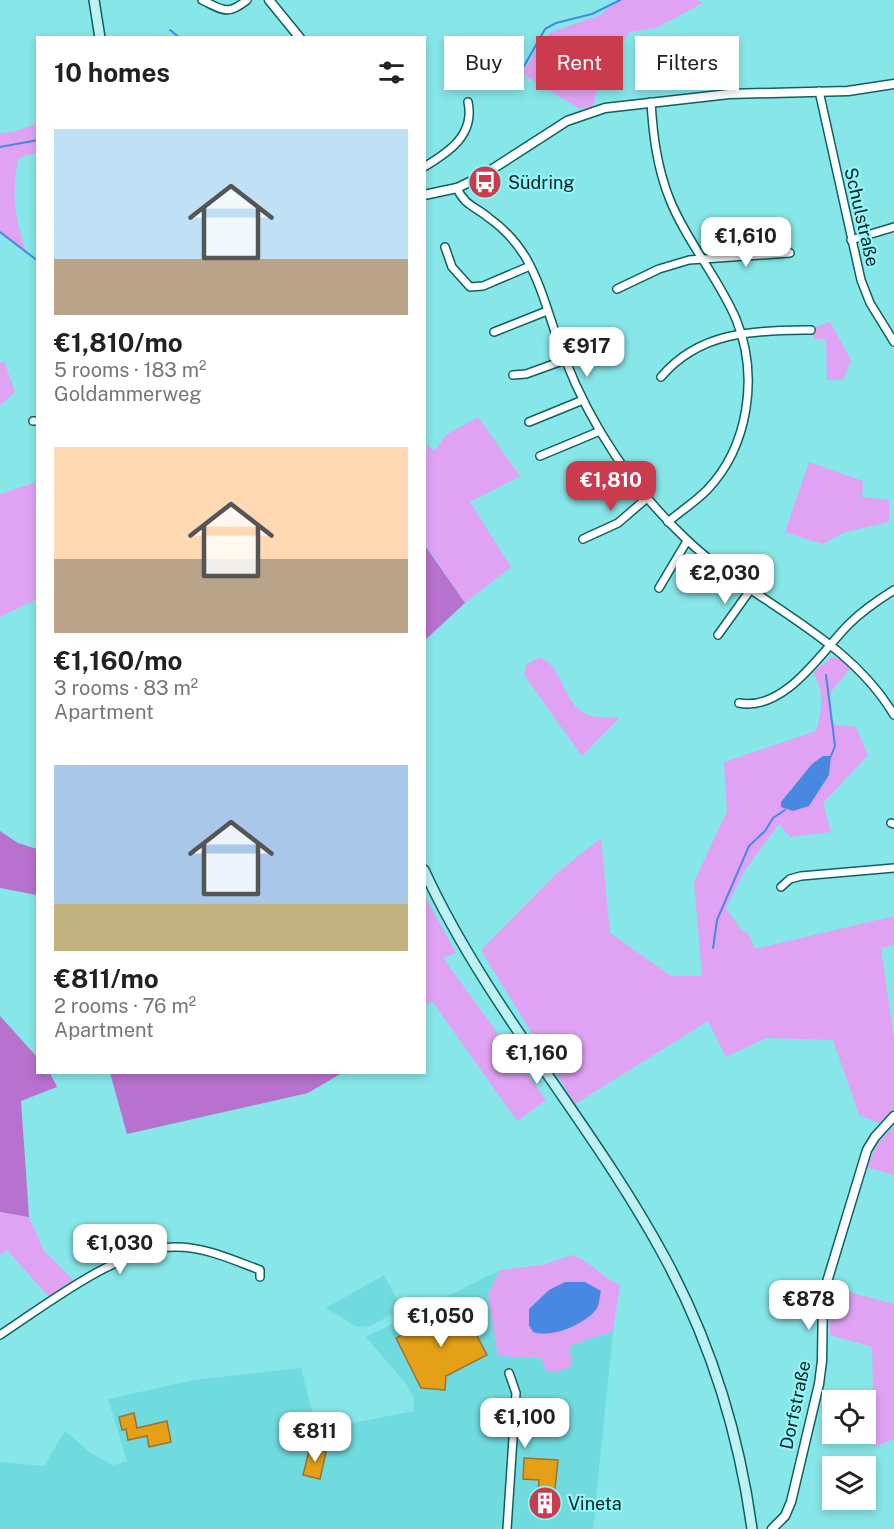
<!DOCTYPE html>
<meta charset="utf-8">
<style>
body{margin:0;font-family:"Public Sans",sans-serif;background:#f2f2f2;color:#222;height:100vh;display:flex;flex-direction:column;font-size:22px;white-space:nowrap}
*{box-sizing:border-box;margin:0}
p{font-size:20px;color:#767676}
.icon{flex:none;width:33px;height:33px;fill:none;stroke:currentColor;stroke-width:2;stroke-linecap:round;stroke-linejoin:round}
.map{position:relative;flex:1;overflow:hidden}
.side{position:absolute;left:36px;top:36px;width:390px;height:1038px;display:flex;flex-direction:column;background:#fff;border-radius:0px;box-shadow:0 3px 9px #0003}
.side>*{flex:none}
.hud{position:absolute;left:444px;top:36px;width:360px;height:54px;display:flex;gap:12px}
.controls{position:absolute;left:822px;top:1390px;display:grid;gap:12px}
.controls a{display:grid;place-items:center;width:54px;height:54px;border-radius:0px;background:#fff;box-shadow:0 3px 9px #0003;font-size:30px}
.price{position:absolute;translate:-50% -51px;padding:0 14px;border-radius:12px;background:#fff;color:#222;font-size:20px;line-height:39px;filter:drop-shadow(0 2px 3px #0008)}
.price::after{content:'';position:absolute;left:50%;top:36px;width:18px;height:14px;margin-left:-9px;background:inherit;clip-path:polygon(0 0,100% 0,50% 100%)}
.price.active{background:#cb3b4e;color:#fff}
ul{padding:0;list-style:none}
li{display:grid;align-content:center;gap:12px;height:318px;padding:0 18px}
li span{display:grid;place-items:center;height:186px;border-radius:0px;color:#555}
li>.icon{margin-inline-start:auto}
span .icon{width:108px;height:108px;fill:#fffc;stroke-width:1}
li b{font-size:26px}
h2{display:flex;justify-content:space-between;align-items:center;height:72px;padding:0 18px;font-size:26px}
.tag{padding:0 21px;border-radius:0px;background:#fff;box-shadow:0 3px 9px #0003;font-size:21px;line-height:54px}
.tag.active{background:#cb3b4e;color:#fff}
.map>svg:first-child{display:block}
</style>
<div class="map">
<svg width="894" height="1529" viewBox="0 0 894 1529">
<rect width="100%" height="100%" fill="#87e6e8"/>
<g fill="#70dbde">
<polygon points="500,1270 488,1294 499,1356 542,1358 568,1346 613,1331 593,1529 0,1529 0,1462 44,1466 65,1431 92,1454 113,1465 127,1461 108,1399 194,1380 301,1368 317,1430 414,1411 414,1399 407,1385 366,1337"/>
<polygon points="384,1275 402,1309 370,1326 357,1327 326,1308"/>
</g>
<g fill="#e0a3f4">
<polygon points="618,0 697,0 703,3 656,28 629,32 599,83 593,106 580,109 522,74 539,45 551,32 600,15"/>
<path d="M37 123V152L18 159C12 195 14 216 26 251L0 232V133L14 132Z"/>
<polygon points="830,322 851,360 843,380 827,380 826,339 813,339 813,328"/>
<polygon points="4,361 15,392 0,405 0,363"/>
<polygon points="478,417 520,476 470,502 511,567 465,603 425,544 424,448 429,445 434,451 446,435"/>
<polygon points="809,462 863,481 862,497 889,500 889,522 845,532 822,544 785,532"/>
<polygon points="37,482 37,599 0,617 0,494"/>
<path d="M539 657C564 667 562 703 586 714 595 718 610 717 619 718L582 756 524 675 526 665Z"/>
<path d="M832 657 840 659 851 667 830 693 832 724 856 727 868 755 823 803 831 832 790 837 779 824 745 870 726 908 742 931 748 933 755 949 894 916V945L881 948 894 1039V1109L879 1123 859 1115 833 1040 766 1038 726 1057 708 1021 575 1104 481 950 557 873 601 838 610 933 671 976H702L694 882 727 811 724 762 816 731C822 709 825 693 813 672Z"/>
<polygon points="425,896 456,953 443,958 546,1100 517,1121 432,1001 425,1006"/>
<polygon points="894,1125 894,1175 866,1167 879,1142"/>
<polygon points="0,1212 29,1217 44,1251 75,1282 50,1298 7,1250 0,1255"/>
<path d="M572 1255C591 1261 602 1278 620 1285L613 1331 569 1346 572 1366 560 1371H546L541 1358 498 1356 488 1294 500 1270 542 1265Z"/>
<polygon points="830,1287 894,1304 894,1439 874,1447 872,1347 830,1335"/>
</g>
<g fill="#b771ce">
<polygon points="424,544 465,603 425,640 424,640"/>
<polygon points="0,831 18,843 37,849 37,895 0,888"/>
<polygon points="0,1016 37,1057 38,1072 50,1073 57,1087 21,1101 29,1217 0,1212"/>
<polygon points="110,1073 110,1072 342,1073 308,1093 127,1134"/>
</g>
<g fill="#4888e3">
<polygon points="823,756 831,756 829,775 809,806 793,811 781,807 781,802 812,764"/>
<path d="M565 1282H585L601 1291C599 1298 600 1306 594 1312 580 1326 552 1338 533 1332L529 1325V1309L549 1290Z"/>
</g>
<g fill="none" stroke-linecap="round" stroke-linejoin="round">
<g stroke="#4888e3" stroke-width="2">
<polyline points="170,30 180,38"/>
<polyline points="91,38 91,37"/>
<polyline points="518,77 545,29 556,23 592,14 620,0"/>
<polyline points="0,147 38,140"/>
<polyline points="0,232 38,261"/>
<polyline points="826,675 835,746 831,756"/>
<polyline points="713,948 717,920 749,846 765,831 773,818 785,810"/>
</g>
</g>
<g fill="#e4a118" stroke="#987337" stroke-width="1.5">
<polygon points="461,1305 487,1355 446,1376 445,1390 421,1388 396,1338"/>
<polygon points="134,1413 137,1428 167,1421 171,1442 149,1447 147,1436 128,1440 126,1429 122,1430 119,1417"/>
<polygon points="310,1447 326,1452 320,1479 303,1475"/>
<polygon points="524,1458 558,1460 552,1517 536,1516 539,1480 523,1479"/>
</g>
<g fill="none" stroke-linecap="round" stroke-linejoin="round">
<g stroke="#0e6163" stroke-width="10">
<g id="minor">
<path d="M202 0C223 10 227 16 247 0"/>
<polyline points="819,91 861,280 870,303 894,342"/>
<path d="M651 102C653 135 657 168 670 200 687 242 718 277 736 319 759 375 749 446 707 490 695 502 681 511 668 522"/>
<path d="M424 167C449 152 475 135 468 102"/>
<path d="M457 188C464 205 476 207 489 218 503 228 517 243 526 258 544 289 551 326 565 359 591 426 633 489 685 538 751 602 846 634 894 715"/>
<polyline points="851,240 894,227"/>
<polyline points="445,247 452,267 470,287 483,286 530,266"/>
<polyline points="617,289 659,269 689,260 790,253"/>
<polyline points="494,332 547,311"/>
<polyline points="513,375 526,374 565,360"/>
<path d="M661 377C701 330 755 331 811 330"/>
<polyline points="33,421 38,421"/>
<polyline points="529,422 583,400"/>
<polyline points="540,456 600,431"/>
<polyline points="583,539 618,523 647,498"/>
<polyline points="659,588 687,541"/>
<polyline points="718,635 751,589"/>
<path d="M739 703C785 712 822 651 849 624 862 611 878 600 894 590"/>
<polyline points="891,823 894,824"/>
<polyline points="781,887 790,879 801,876 894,868"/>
<path d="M0 1335C46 1305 121 1246 176 1247 206 1247 233 1260 260 1270V1277"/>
<polyline points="507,1529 516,1393 509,1373"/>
</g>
</g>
<g stroke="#0e6163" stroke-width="11">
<g id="tertiary">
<polyline points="269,0 300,38"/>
<polyline points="424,195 457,188 480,177 567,121 605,108 729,94 848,91 894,84"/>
<polyline points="772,1529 785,1516 791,1502 819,1384 822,1361 823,1295 867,1150 875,1137 894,1116"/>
</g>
</g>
<g stroke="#0e6163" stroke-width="12">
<g id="secondary">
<polyline points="94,0 100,38"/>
<path d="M424 870C488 1009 593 1124 665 1258 711 1343 739 1434 752 1529"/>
</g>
</g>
<use href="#minor" stroke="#fff" stroke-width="7"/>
<use href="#tertiary" stroke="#fff" stroke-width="8"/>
<use href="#secondary" stroke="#bff1f2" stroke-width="9"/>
</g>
<defs>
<g id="bus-disc" transform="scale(1.725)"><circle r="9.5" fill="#cb3b4e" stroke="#94f4f6"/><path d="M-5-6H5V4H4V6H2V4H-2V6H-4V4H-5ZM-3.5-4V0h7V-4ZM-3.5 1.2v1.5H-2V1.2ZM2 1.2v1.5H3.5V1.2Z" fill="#fff"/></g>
<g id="building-disc" transform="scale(1.725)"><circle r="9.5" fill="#cb3b4e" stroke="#94f4f6"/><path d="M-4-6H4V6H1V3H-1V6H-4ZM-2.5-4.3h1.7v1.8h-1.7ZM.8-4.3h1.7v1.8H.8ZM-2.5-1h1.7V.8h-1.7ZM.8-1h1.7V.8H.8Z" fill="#fff"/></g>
</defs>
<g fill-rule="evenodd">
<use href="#bus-disc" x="485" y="182"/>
<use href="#building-disc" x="545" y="1503"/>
</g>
<g text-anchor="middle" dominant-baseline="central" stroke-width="4.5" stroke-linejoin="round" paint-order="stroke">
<g font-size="18" fill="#032223" stroke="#94f4f6" text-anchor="start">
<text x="508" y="182">Südring</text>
<text x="568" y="1503">Vineta</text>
</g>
<g font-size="18" fill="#032223" stroke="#94f4f6">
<text transform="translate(862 217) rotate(77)">Schulstraße</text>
<text transform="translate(795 1405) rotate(-78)">Dorfstraße</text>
</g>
</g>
</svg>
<div class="controls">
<a><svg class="icon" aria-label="locate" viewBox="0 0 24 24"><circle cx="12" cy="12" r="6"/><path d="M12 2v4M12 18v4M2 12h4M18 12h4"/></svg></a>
<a><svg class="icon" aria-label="layers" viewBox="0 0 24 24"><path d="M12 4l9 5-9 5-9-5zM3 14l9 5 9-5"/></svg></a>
</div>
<b class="price" style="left:746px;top:268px">€1,610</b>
<b class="price" style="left:587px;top:378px">€917</b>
<b class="price active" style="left:611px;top:512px">€1,810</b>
<b class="price" style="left:725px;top:605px">€2,030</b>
<b class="price" style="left:537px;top:1085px">€1,160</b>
<b class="price" style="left:120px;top:1275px">€1,030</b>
<b class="price" style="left:809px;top:1331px">€878</b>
<b class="price" style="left:441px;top:1348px">€1,050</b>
<b class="price" style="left:525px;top:1449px">€1,100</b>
<b class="price" style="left:315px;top:1463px">€811</b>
<div class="hud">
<a class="tag">Buy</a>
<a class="tag active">Rent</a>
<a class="tag">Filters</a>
</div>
<section class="side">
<h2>10 homes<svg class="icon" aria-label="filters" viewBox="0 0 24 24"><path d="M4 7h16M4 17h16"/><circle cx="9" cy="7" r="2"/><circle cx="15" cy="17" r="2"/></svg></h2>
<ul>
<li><span style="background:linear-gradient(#bfe0f5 70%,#b9a48a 0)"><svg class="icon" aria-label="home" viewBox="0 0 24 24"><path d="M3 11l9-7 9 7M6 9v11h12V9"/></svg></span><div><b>€1,810/mo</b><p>5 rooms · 183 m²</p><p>Goldammerweg</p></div></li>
<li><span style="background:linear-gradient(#ffd9b3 60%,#b9a48a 0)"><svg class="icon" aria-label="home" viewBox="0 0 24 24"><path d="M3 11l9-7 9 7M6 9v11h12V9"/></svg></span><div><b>€1,160/mo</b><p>3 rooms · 83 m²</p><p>Apartment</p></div></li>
<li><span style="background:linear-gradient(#a9c7e8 75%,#c2b280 0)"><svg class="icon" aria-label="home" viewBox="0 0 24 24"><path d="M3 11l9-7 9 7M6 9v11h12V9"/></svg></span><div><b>€811/mo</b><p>2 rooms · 76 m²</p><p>Apartment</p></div></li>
</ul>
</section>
</div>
